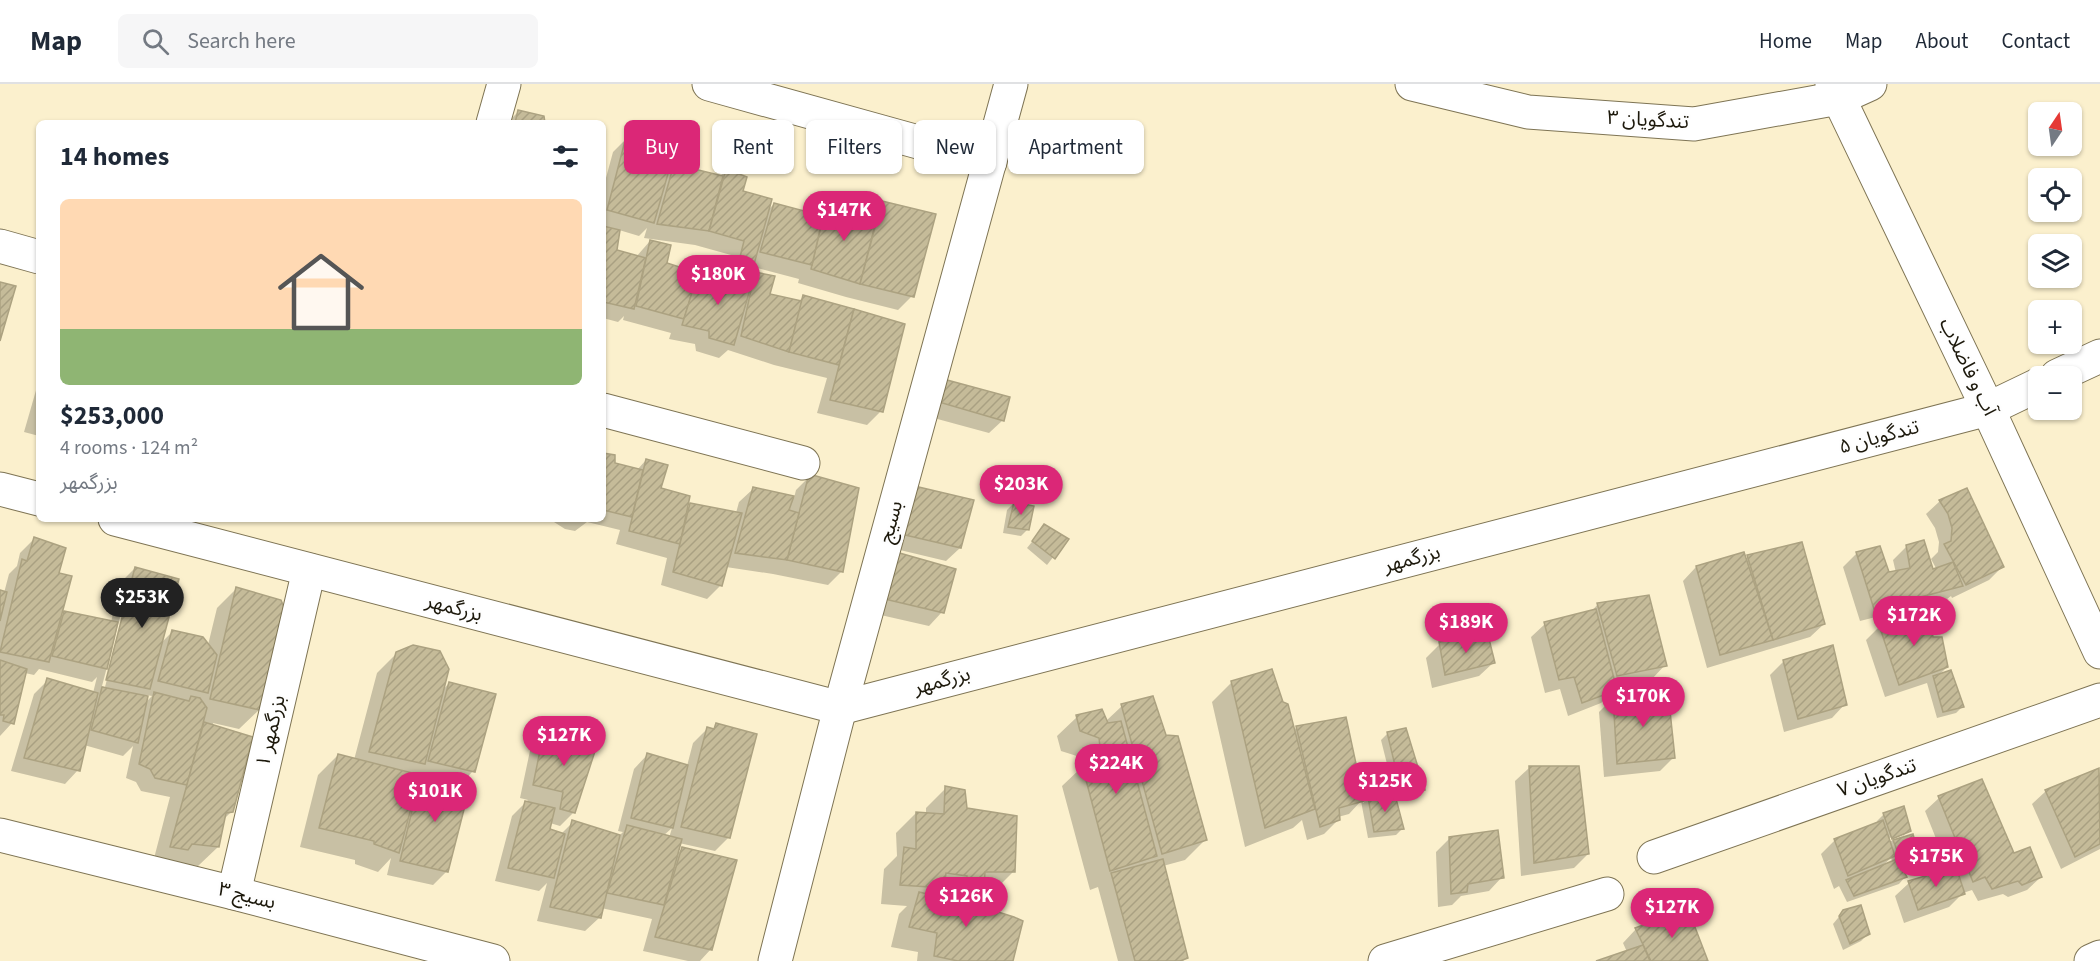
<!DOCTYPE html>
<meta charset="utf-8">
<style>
body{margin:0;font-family:"Source Sans 3","Noto Sans Arabic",sans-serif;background:#f6f6f7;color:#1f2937;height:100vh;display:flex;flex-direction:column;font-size:22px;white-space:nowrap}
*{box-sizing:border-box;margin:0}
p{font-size:20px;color:#747a83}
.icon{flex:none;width:33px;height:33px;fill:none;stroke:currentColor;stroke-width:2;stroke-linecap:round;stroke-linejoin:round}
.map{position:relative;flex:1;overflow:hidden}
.drawer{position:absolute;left:36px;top:36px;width:570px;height:402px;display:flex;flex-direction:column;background:#fff;border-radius:9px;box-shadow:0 2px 4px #0004}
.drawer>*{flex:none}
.top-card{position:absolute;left:624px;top:36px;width:570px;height:54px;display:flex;gap:12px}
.needle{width:39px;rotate:13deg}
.buttons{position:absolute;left:2028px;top:18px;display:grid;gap:12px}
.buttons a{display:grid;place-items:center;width:54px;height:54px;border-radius:9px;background:#fff;box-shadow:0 2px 4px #0004;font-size:30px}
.price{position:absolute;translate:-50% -51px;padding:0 14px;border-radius:21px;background:#db2777;color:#fff;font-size:20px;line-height:39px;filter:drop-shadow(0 2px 3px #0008)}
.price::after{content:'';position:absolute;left:50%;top:36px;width:18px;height:14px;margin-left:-9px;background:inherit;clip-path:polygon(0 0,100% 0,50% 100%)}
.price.selected{background:#222;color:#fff}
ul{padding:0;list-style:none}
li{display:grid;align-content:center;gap:12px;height:318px;padding:0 24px}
li span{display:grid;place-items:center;height:186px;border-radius:9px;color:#555}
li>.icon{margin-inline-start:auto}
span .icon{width:108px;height:108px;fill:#fffc;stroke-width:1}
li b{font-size:26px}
h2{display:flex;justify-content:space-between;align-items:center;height:72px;padding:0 24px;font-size:26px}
.chip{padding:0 21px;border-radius:9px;background:#fff;box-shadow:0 2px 4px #0004;font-size:21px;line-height:54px}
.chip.selected{background:#db2777;color:#fff}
header{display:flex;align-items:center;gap:36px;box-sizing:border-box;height:84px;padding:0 30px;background:#fff;border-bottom:2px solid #e0e1e3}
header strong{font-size:28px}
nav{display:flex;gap:33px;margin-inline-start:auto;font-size:21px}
.search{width:420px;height:54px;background:#f6f6f7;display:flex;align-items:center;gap:15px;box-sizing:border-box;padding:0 21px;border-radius:9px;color:#747a83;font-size:22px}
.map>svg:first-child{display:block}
</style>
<header>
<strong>Map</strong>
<div class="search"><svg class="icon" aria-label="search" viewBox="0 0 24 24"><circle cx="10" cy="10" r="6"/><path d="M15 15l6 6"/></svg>Search here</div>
<nav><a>Home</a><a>Map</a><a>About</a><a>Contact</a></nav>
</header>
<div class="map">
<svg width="2100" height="877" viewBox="0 0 2100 877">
<defs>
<pattern id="building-hatch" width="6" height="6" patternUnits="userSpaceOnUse" patternTransform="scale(1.5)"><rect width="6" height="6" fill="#c5bb99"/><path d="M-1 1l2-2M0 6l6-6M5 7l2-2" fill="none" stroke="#a9a082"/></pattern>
</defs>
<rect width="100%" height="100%" fill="#fbf0cd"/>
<g fill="#0003" fill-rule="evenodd">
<polygon points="519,27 544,39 507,39"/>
<path d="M626 55 666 90 675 82 719 93 726 86 741 108 766 128 774 120 815 131 828 119 871 129 882 119 912 212 898 226 846 213 798 199 799 195 753 183 742 194 749 196 755 190 768 211 798 218 803 213 903 241 881 327 867 341 817 329 827 294 774 281 728 266 719 274 696 267 695 260 669 255 671 249 623 236 624 232 618 238 603 234V105L613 68ZM647 144 644 154 695 161 731 171 725 196 697 191 666 180 650 157 636 173 615 167 619 146 639 152Z"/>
<polygon points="39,296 39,352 24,348"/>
<polygon points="923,309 1003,336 989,349 919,330"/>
<polygon points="603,370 614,380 637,386 646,376 659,405 686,425 691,421 736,429 739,418 753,405 794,414 796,406 810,392 842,487 828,501 773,490 726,483 721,501 707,515 661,501 667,474 616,460 620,446 587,438 575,447 565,445 554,438 555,435 603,435"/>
<polygon points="893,415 960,464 946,477 879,461"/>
<polygon points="1940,417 2002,483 1989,496 1952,514 1951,512 1947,515 1860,537 1843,483 1857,469 1887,490 1896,489 1893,476 1907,462 1932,487 1937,486 1931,475 1938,468 1939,458 1935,444 1926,430"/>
<polygon points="1014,419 1028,445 1021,452 1003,449 1007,426"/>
<polygon points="1045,442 1067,455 1047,481 1027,464"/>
<path d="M34 455 57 491 59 534 65 529 111 538 121 498 135 484 160 560 172 548 208 561 217 524 236 505 259 626 239 645 213 639 232 727 223 736 218 763 198 782 173 779 152 782 170 713 141 707 136 698 126 694 133 662 123 672 84 661 78 686 65 700 11 687 34 610 48 596 93 609 97 593 92 598 39 585 34 591 25 589 12 639 0 652V508L4 509 9 490 17 482 20 469ZM129 499H132L105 603 102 602ZM146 611 152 612 145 619Z"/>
<polygon points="889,468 942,528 929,542 863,527"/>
<polygon points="1748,472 1824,540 1810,553 1707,584 1683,497 1696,483 1745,476"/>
<polygon points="1598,520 1665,581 1652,595 1614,603 1615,606 1601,619 1568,632 1560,605 1545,609 1531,553 1545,540 1590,529"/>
<polygon points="1927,528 1932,555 1947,583 1937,593 1962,623 1956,629 1937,634 1927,599 1885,613 1866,556 1879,543"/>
<polygon points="1440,560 1493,579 1479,592 1432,604 1426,574"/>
<polygon points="397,569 442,607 449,599 473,687 460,701 447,787 433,801 387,791 391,774 378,788 355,780 355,776 300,763 318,691 338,671 354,676 377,589"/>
<polygon points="1784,577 1845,620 1832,634 1784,648 1770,591"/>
<polygon points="1232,598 1293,647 1297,643 1345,635 1363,719 1369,714 1394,708 1381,656 1388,649 1423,706 1416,712 1395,717 1402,745 1396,751 1368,754 1361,717 1349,730 1338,733 1338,736 1324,750 1307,756 1302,736 1293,744 1245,763 1212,618"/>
<polygon points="1613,614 1674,673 1660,687 1604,693 1599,628"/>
<polygon points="1122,622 1165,653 1205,756 1185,776 1163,782 1187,874 1183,877 1118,877 1098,803 1090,806 1062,702 1081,684 1080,673 1061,667 1057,652 1077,633 1106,637"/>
<path d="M717 641 729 753 715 767 679 759 676 771 683 764 711 865 700 877H688L643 867 652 835 601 824 599 834 585 847 537 837 547 799 539 807 495 797 512 732 528 716 520 714 531 662 544 649 574 728 560 742 550 739 549 746 561 750 573 738 619 752 623 748 618 747 634 685 647 671 687 682 693 659 707 645 712 646ZM672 744 669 754 663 752Z"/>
<polygon points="1529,684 1588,770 1574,784 1521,792 1515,697"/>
<polygon points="2098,686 2100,690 2100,765 2061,785 2032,720 2046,707"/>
<polygon points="946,704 966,725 1014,787 994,807 978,807 966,820 1011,877 917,877 918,868 891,863 899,830 907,822 881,820 884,785 897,772 896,749 916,729 926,730 926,724"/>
<polygon points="1939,714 2041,793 2027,806 2008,813 2003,810 1978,817 1972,806 1963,809 1949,823 1904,839 1895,812 1909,799 1949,787 1925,727"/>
<path d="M1884 730 1909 746 1900 755 1916 765 1909 772 1897 777 1905 793 1899 800 1847 818 1839 802 1834 805 1821 770 1835 756 1878 739 1877 737ZM1903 748V752L1886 759 1885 756ZM1891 774 1893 779 1881 783Z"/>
<polygon points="1449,755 1502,793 1489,807 1461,812 1452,821 1438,823 1436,768"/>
<polygon points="1843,828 1868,850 1861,857 1843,866 1833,840"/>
<polygon points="1636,845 1706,877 1601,877 1627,868 1623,859"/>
</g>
<g fill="url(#building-hatch)" stroke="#aca281" stroke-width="1.5">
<polygon points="518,26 544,32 545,39 515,39"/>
<polygon points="626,53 675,65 654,139 607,126"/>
<polygon points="674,80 723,92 709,147 657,140"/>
<polygon points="726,85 747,93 743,107 772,115 753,184 738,181 744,157 709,147"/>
<polygon points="827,117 878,129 860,200 811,185"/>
<polygon points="882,117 936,130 914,213 860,200"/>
<polygon points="774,119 823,132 812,181 760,168"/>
<polygon points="603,142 620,146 617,166 646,174 634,225 603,218"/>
<polygon points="650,156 671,161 667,179 698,189 684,235 636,222"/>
<polygon points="755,188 775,192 770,210 802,217 789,268 741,252"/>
<polygon points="698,189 725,194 731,189 753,195 734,261 709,254 709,247 682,241"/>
<polygon points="0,198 16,202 0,257"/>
<polygon points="803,211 854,225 839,281 789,268"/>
<polygon points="854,225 905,240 883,328 830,316"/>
<polygon points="936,293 1010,313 1004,337 932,316"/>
<polygon points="603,369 615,371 615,379 643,386 632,433 603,426"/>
<polygon points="646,375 668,381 661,404 690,412 680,460 629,447"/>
<polygon points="809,390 859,404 843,488 787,476"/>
<polygon points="906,400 974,416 961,464 892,448"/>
<polygon points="753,403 794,412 789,426 799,429 787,476 735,469"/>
<polygon points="1967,404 2004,483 1966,501 1944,460 1951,457 1952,444 1948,430 1939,416"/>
<polygon points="1014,418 1034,422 1029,446 1008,443"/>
<polygon points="690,419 742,429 722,502 673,488"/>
<polygon points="1044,440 1069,455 1055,475 1032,457"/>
<polygon points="34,453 66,464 59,489 72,492 49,578 0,568 22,475 27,477"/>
<polygon points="1924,456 1933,485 1953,478 1963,502 1874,525 1856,468 1880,462 1889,488 1910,484 1906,461"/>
<polygon points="1802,458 1825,540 1773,556 1747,471"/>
<polygon points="889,466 956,485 944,529 876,513"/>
<polygon points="1744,468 1773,556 1720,571 1696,482"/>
<polygon points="135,483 179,495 150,605 106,596"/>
<polygon points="236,503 281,516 286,528 260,626 210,615"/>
<polygon points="0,506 7,508 0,537"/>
<polygon points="1649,511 1667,582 1617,592 1597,519"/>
<polygon points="1596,525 1617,606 1582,619 1574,593 1559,596 1544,538"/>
<polygon points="1928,526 1933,553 1942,553 1948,583 1899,601 1879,541"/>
<polygon points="64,527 118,538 107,585 52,572"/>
<polygon points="172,546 203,553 217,571 208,609 158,597"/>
<polygon points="1488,551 1495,579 1445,591 1439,558"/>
<polygon points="413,561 440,567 449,585 425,680 369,668 396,568"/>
<polygon points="1833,561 1847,621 1798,635 1783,576"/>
<polygon points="0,576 27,585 14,640 3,637 4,631 0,631"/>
<polygon points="1272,585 1283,618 1288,620 1315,725 1265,744 1231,597"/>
<polygon points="1951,586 1964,623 1943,628 1933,592"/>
<polygon points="47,594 98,609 80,687 24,674"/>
<polygon points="449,598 496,610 475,688 428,677"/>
<polygon points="102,603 148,612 138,659 91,646"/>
<polygon points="154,608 189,617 191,612 200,614 207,624 187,701 155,694 150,685 139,680"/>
<polygon points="1668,608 1675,674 1617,680 1613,612"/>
<polygon points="1153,612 1166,651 1178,652 1207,756 1162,770 1121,620"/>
<polygon points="1102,625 1108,639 1121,637 1157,772 1110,787 1082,681 1102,681 1099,654 1080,647 1076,631"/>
<polygon points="1346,633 1364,717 1339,724 1340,736 1320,743 1296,642"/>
<polygon points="204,638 253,653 233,728 226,729 219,763 192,760 188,766 170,763"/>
<polygon points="716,639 757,650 730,754 681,743 707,643 714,645"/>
<polygon points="1406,644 1425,706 1402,711 1387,648"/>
<polygon points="544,647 597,661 575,729 560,725 563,708 533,701"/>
<polygon points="647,669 688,681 673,744 631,734"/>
<polygon points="338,670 420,691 399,769 374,760 374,757 319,744"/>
<polygon points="1529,682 1579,682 1589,770 1534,779"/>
<polygon points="2099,684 2100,760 2075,773 2045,706"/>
<polygon points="421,689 470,702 448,788 400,777"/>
<polygon points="1982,695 2014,769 2030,763 2042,793 2022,801 2018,797 1992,805 1985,793 1973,798 1938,712"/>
<polygon points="945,702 965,706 967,724 1017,732 1015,788 985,788 984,804 966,802 967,792 946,789 944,804 900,801 904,763 916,765 916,728 944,730"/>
<polygon points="1394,707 1404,745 1374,748 1368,713"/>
<polygon points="525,717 555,724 550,745 565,750 554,794 508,784"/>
<polygon points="1904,722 1911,747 1892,755 1883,729"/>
<polygon points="572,736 620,751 601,834 550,823"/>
<polygon points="1883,736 1895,772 1848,792 1834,755"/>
<polygon points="627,741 682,755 664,821 607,809"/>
<polygon points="1498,746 1504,794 1468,800 1467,808 1451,810 1449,753"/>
<polygon points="1913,750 1917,765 1900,774 1893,756"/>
<polygon points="682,763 737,776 712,866 655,853"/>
<polygon points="1163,775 1188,874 1180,877 1135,877 1111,789"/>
<polygon points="1897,775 1907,793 1854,812 1846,796"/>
<polygon points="1956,783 1965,810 1918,826 1908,797"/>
<polygon points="936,805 961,810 960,816 1014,833 1023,837 1013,877 958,877 934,872 937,849 909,843 919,808 935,812"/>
<polygon points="1861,821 1870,850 1850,860 1839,832 1843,826"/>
<polygon points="1688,825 1708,877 1651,877 1635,844"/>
<polygon points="1643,861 1650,877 1596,877"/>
</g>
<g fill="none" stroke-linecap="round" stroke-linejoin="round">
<g stroke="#7e7454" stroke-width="35">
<g id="minor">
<polyline points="709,0 990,78"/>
<polyline points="1412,0 1528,28 1694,40 1839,14 1870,0"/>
<polyline points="1832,0 1988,325 2100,568"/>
<polyline points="493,39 504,0"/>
<polyline points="0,162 39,173"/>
<polyline points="2057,292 2100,272"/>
<polyline points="603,326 803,379"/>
<polyline points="0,405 39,415"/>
<polyline points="115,435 840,624 1988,325 2038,301"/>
<polyline points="0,751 234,809 493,877"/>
<polyline points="1654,773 2100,616"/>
<polyline points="234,809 309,486"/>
<polyline points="775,877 840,624 1011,0"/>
<polyline points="1385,877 1607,810"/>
<polyline points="2091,877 2100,873"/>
</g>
</g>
<use href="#minor" stroke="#fff" stroke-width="33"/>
</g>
<g text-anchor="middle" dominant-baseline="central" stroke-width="5" stroke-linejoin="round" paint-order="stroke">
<g font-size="20" fill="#1c180b" stroke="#fefefe">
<text transform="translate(1648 36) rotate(3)">تندگویان ۳</text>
<text transform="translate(1968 283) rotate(64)">آب و فاضلاب</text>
<text transform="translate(1879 353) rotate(-15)">تندگویان ۵</text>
<text transform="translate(891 438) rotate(-75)">بسیج</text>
<text transform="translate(1412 475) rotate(-15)">بزرگمهر</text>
<text transform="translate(454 524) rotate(15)">بزرگمهر</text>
<text transform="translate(942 597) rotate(-15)">بزرگمهر</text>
<text transform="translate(271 647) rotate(-77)">بزرگمهر ۱</text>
<text transform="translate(1877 694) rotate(-19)">تندگویان ۷</text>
<text transform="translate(247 812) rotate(14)">بسیج ۳</text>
</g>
</g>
</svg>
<div class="buttons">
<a><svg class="needle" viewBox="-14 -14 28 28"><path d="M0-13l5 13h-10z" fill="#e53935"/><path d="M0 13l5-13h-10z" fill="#747a83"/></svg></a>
<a><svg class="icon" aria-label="locate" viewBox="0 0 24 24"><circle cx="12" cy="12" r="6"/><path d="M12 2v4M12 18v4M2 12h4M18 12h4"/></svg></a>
<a><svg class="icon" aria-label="layers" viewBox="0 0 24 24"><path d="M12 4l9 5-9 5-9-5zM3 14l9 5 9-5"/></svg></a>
<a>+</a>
<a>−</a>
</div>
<b class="price" style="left:844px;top:158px">$147K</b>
<b class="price" style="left:718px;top:222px">$180K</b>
<b class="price" style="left:1021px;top:432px">$203K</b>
<b class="price selected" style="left:142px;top:545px">$253K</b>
<b class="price" style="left:1914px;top:563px">$172K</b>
<b class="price" style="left:1466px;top:570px">$189K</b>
<b class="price" style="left:1643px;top:644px">$170K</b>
<b class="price" style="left:564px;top:683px">$127K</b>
<b class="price" style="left:1116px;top:711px">$224K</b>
<b class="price" style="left:1385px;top:729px">$125K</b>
<b class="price" style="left:435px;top:739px">$101K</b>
<b class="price" style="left:1936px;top:804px">$175K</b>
<b class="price" style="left:966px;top:844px">$126K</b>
<b class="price" style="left:1672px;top:855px">$127K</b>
<div class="top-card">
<a class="chip selected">Buy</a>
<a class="chip">Rent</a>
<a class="chip">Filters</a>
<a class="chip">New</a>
<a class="chip">Apartment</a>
</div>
<section class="drawer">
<h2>14 homes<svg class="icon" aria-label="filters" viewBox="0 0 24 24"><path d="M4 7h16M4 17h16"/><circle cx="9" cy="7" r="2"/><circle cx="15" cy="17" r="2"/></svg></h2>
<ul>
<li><span style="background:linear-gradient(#ffd9b3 70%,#8fb573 0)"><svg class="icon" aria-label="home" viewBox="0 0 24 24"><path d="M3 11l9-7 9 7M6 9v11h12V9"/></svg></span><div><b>$253,000</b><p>4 rooms · 124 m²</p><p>بزرگمهر</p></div></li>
</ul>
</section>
</div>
